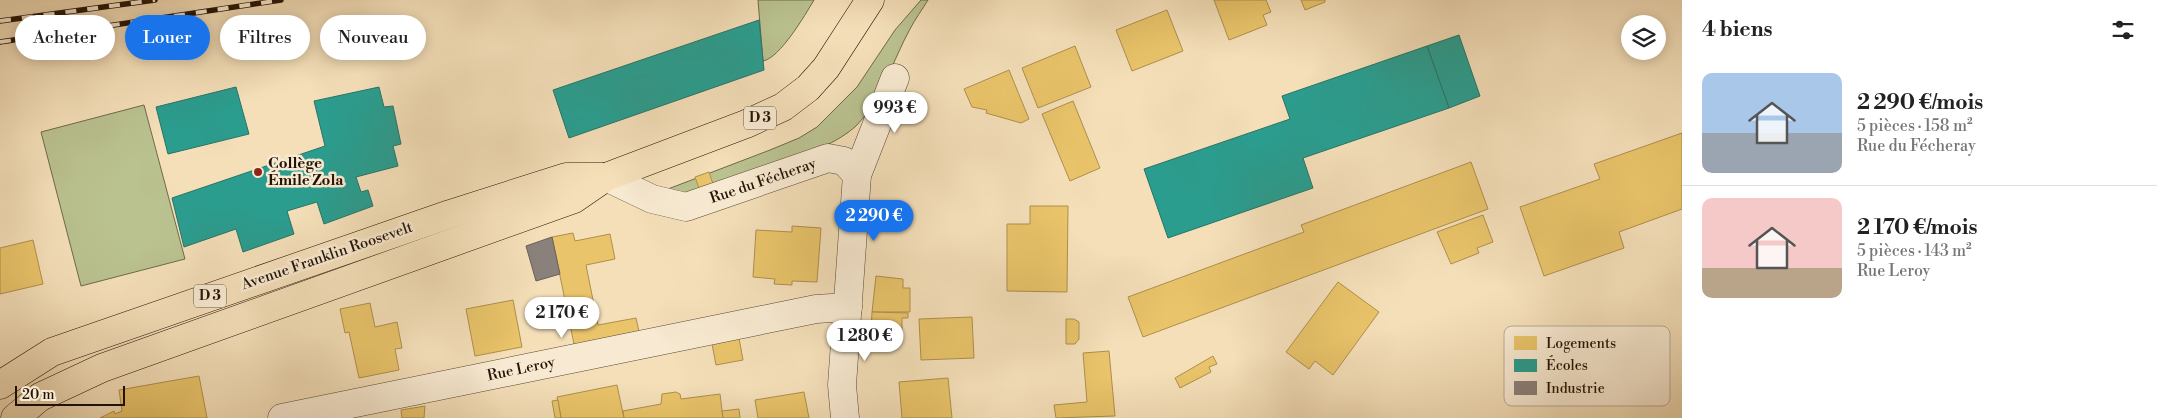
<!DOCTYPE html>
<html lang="fr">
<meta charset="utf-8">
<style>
body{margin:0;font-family:"Libre Bodoni",serif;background:#f2f2f2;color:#222;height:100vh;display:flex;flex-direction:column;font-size:19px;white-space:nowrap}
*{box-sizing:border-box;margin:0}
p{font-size:16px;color:#767676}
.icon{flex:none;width:28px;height:28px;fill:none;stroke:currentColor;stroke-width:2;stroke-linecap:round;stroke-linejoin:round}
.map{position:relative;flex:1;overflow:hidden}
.drawer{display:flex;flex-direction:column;background:#fff;width:475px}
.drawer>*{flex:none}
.top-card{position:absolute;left:15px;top:15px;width:475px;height:45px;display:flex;gap:10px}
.fabs{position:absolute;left:1621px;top:15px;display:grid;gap:10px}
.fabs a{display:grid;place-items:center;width:45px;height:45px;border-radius:50%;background:#fff;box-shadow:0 2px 12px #0003;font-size:25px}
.scale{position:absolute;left:15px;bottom:12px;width:110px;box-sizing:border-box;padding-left:5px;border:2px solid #231305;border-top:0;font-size:14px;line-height:18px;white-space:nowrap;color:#231305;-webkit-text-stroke:4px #f8ead2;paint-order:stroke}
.price{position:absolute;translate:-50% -42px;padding:0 11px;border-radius:18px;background:#fff;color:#222;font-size:16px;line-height:32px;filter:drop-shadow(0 1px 2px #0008)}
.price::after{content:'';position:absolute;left:50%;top:30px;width:15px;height:11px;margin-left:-8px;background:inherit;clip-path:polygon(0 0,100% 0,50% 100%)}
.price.active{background:#1a73e8;color:#fff}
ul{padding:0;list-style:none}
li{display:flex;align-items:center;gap:15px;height:125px;padding:0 20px}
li+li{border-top:1px solid #e0e0e0}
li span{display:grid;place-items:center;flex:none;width:140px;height:100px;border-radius:10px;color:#555}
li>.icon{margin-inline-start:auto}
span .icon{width:60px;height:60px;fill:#fffc;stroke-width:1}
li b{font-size:21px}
h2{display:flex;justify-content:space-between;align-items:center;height:60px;padding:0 20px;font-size:21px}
.tag{padding:0 18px;border-radius:22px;background:#fff;box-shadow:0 2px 12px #0003;font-size:18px;line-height:45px}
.tag.active{background:#1a73e8;color:#fff}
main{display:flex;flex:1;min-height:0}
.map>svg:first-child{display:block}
</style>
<main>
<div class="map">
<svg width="1682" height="418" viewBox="0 0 1682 418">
<rect width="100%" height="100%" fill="#f4dfb9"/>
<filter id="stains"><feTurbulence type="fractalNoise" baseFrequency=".004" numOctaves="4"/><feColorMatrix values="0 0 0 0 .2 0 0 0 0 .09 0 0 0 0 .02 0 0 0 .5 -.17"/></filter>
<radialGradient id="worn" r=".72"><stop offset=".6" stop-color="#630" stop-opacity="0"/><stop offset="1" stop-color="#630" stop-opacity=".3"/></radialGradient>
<g fill="#bac290" stroke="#6e6a4a">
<path d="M758 0H814C805 15 780 58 763 61Z"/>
<path d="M921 0H928C922 10 915 19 910 29 893 60 881 101 856 126 823 157 728 180 682 194L668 189 770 150 799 138 817 127 857 87 895 30Z"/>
<polygon points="144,105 185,259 81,286 41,132"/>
</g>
<g fill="#e9c46a" stroke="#ae8f4c">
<polygon points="1214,0 1266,0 1271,12 1263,15 1267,25 1229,40"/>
<polygon points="1301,0 1325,0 1325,2 1305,10"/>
<polygon points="1167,10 1183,51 1132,71 1116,30"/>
<polygon points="1075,46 1091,87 1038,108 1022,68"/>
<polygon points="1009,70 1029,119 1021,123 986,113 987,110 972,107 964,89"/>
<polygon points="1073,101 1100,168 1070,181 1042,114"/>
<polygon points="1682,133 1682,209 1619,232 1624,248 1544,276 1520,207 1600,179 1594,164"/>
<polygon points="1471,162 1488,209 1143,337 1128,297 1304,232 1301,225"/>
<polygon points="709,172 714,187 700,191 695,177"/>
<polygon points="1030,206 1068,206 1067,292 1007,291 1007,224 1030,224"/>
<polygon points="1483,215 1493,242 1477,248 1479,253 1451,264 1437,232"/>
<polygon points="792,226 821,228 817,282 792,281 792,285 774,284 775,279 753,277 756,230 792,232"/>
<polygon points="573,233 575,241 610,234 615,259 586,265 598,325 636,318 640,336 575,349 552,237"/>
<polygon points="33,240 43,284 0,294 0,248"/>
<polygon points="876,276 903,279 903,288 910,288 910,312 872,312"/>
<polygon points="1338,282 1379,312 1333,375 1315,361 1309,369 1286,352"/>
<polygon points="513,300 522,347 475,356 466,309"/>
<polygon points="370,303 375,327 397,322 402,348 395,349 399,370 359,378 349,332 345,333 340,309"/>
<polygon points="872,312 908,313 908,318 902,318 902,331 871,330"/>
<polygon points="972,317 974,358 921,360 919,319"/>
<polygon points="1066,319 1074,319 1079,322 1079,339 1075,344 1066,344"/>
<polygon points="739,338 743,360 716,365 712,344"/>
<polygon points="1109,351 1115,416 1056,418 1054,405 1087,402 1083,353"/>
<polygon points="1213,356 1217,364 1209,367 1211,372 1180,388 1175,378"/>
<polygon points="199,376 207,418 100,418 114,411 115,414 122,411 119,390"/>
<polygon points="948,378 952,418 902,418 899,382"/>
<polygon points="617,385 624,418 561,418 557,397"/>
<polygon points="676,392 680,394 681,399 720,394 723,418 624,418 623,411 661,404 662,394"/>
<polygon points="804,392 809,418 758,418 755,400"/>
<polygon points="558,400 561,418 555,418 552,401"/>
<polygon points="425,406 424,418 402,418 401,410"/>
<polygon points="739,409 740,418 723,418 722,411"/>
</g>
<g fill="#2a9d8f" stroke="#287466">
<polygon points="759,20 764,70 569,138 553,90"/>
<polygon points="1459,35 1480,96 1449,108 1427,46"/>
<polygon points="1427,46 1449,108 1303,158 1313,188 1168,238 1144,169 1290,119 1282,96"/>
<polygon points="236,87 249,134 168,154 156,107"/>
<polygon points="379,87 384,107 393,106 401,144 393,146 398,166 356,177 361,192 368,190 373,206 324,224 317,202 287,211 294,234 243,252 236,229 184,247 172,198 325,146 314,101"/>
</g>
<polygon fill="#8a817c" stroke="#6b6058" points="552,237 560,274 536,281 526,246"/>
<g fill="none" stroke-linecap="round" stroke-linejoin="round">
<g stroke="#574632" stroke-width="29">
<g id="street">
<polyline points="606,177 652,199 686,207 828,158 844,161 857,175"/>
<polyline points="282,418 816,309 848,307"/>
<polyline points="845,418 842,385 857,175 895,78"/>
</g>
</g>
<g stroke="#231305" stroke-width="29">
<g id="primary">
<polyline points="0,385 52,352 450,214 566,177 606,177"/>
<polyline points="15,418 40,397 102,368 574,199 606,177 746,124 783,107 808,88 826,68 870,0"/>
</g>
</g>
<use href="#street" stroke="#f8ead2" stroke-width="28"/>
<use href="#primary" stroke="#f4dfb9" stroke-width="28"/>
<g stroke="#231305" stroke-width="5.5">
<g id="rail">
<polyline points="0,21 155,0"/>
<polyline points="0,42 281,0"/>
</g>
</g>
<use href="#rail" stroke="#f8ead2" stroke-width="4" stroke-dasharray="11" stroke-linecap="butt"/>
</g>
<circle fill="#8f2418" stroke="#f8ead2" stroke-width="2" cx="258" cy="172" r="5"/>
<g text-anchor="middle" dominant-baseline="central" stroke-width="5" stroke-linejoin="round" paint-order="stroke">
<g fill="#f8ead2" stroke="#635442" stroke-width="1">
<rect x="744" y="106.5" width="32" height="23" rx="4"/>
<rect x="194" y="284.5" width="32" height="23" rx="4"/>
</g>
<g font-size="14" font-weight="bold" fill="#231305">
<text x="760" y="118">D 3</text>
<text x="210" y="296">D 3</text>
</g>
<g font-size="15" font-weight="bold" fill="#231305" stroke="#f8ead2" text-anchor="start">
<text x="268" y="163">Collège<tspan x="268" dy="17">Émile Zola</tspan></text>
</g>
<g font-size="15" fill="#231305" stroke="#f8ead2">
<text transform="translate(763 181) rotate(-19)">Rue du Fécheray</text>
<text transform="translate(327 256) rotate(-19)">Avenue Franklin Roosevelt</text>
<text transform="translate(521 369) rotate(-12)">Rue Leroy</text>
</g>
</g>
<rect x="1504" y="326" width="166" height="80" rx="8" fill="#f8ead2" stroke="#b8aa94" stroke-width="1"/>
<rect x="1514" y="336" width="23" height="14" fill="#e9c46a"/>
<rect x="1514" y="359" width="23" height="13" fill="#2a9d8f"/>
<rect x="1514" y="381" width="23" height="14" fill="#8a817c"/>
<g font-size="14" fill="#231305">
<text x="1546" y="348">Logements</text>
<text x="1546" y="370">Écoles</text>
<text x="1546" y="393">Industrie</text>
</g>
<rect width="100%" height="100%" filter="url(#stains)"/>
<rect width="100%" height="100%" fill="url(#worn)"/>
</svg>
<div class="fabs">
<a><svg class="icon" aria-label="layers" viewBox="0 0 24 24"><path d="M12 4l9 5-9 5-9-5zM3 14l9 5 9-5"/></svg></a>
</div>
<div class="scale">20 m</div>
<b class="price" style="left:895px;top:134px">993 €</b>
<b class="price active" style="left:874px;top:242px">2 290 €</b>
<b class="price" style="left:562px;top:339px">2 170 €</b>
<b class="price" style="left:865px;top:362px">1 280 €</b>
<div class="top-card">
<a class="tag">Acheter</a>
<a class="tag active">Louer</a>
<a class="tag">Filtres</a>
<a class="tag">Nouveau</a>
</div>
</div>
<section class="drawer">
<h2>4 biens<svg class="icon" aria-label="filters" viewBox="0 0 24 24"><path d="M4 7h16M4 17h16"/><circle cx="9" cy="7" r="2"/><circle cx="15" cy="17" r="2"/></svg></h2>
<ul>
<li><span style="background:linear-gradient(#a9c7e8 60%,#9aa5b1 0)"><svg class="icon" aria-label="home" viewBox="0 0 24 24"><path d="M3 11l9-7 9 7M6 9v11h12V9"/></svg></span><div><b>2 290 €/mois</b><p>5 pièces · 158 m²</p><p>Rue du Fécheray</p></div></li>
<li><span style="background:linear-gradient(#f6c9c9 70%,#b9a48a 0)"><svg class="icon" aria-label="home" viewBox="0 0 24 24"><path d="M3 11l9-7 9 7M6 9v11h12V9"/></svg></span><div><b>2 170 €/mois</b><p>5 pièces · 143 m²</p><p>Rue Leroy</p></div></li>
</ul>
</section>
</main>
